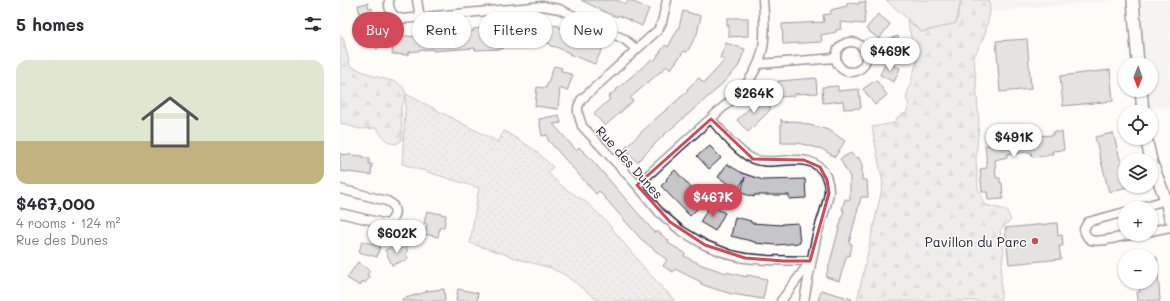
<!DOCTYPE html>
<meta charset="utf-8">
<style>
body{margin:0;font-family:Mali,sans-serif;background:#f2f2f3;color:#2b2b33;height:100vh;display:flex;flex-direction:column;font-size:15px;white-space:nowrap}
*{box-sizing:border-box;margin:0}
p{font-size:13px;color:#7c7c81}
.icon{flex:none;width:22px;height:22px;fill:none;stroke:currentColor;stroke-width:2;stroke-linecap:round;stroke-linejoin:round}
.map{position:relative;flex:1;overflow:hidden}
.sheet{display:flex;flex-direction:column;background:#fff;width:340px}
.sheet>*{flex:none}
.top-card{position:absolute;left:12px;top:12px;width:380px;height:36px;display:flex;gap:8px}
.needle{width:26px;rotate:181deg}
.buttons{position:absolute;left:778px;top:57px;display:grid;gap:8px}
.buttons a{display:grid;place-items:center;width:40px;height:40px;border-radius:50%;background:#fff;box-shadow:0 1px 3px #0004;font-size:20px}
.price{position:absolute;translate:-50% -34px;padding:0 9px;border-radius:14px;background:#fff;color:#222;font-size:13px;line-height:26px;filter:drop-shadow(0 1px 2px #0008)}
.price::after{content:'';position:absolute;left:50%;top:24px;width:12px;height:9px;margin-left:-6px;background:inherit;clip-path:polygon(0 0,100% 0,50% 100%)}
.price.on{background:#d1495b;color:#fff}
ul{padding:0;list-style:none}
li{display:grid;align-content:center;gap:8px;height:212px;padding:0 16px}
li+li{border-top:1px solid #e1e1e2}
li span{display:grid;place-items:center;height:124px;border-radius:12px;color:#555}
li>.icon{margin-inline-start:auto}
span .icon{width:72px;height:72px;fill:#fffc;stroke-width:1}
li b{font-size:17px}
h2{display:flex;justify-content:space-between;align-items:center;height:48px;padding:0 16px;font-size:17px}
.chip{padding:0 14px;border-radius:18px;background:#fff;box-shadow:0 1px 3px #0004;font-size:14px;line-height:36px}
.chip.on{background:#d1495b;color:#fff}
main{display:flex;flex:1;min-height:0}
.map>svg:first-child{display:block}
</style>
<main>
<section class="sheet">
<h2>5 homes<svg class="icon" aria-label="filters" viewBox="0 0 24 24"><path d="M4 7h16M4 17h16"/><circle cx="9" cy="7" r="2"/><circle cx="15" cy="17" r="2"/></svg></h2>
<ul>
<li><span style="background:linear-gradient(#dfe7d0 65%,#c2b280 0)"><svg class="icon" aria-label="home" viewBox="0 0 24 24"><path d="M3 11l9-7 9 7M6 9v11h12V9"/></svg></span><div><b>$467,000</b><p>4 rooms · 124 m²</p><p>Rue des Dunes</p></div></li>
</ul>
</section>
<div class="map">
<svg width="830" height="301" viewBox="0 0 830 301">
<defs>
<pattern id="grass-dots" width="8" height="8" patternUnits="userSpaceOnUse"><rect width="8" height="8" fill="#dddcdb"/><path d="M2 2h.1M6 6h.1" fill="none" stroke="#bdbcbd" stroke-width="1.8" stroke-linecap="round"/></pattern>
<pattern id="forest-firs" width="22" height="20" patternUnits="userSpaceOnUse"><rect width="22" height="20" fill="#dddcdb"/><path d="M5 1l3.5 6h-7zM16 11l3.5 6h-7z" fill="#bdbcbd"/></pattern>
</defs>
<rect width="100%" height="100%" fill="#fdfcf7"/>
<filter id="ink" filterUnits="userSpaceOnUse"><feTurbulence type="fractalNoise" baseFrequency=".025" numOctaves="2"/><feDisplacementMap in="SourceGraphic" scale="8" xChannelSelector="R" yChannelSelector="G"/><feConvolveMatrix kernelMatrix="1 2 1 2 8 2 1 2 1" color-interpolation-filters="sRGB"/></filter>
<g filter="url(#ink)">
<g fill="#ecece9">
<polygon points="649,0 778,0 650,12"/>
<polygon points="793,0 830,0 830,107 803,109 801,90 811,90 811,64 798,64"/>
</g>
<polygon fill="url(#grass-dots)" stroke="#807f8b" points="66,94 158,142 164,131 192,148 213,167 208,173 224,188 246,202 265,220 306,270 335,301 259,301 225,275 211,268 185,261 130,243 139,188 62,164"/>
<g fill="url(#forest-firs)" stroke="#807f8b">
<polygon points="621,0 649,0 650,12 645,34 634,57 639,123 636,159 638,189 646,205 666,210 671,220 660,230 664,251 661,270 661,299 650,301 517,301 543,184 532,127 554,123 557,118 567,112 569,104 566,98 577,61 567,20 582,32 616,23"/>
<path d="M0 35 3 37 10 66 34 76 56 82 63 87 66 94 61 108 62 140 56 144C46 143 42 137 37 128L20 129 0 123Z"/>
</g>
<polygon fill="#dddcdb" stroke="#807f8b" points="546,0 621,0 616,23 582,32"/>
<g fill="#c6c6c8" stroke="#22223b">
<polygon points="241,0 276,0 286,4 289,0 309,9 302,26 278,15 277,17 267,13"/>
<polygon points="519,2 526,2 524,24 500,22 501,29 496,30 496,32 481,35 482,42 443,44 442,24 484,22 483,15 491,14 491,10 507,6 507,3 519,4"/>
<polygon points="28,3 29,9 32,8 34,20 21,23 18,5"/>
<polygon points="343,11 361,16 357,34 347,52 344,51 331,69 327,66 290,98 293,101 265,126 254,114 270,99 268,97 285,82 312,59 314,61 325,45 328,47 339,27"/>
<polygon points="538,14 550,24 539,39 526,29"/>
<polygon points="387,18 408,18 408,36 389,37 389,25 387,26"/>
<polygon points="36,23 49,34 37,49 25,38 30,32 29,31"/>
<polygon points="198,23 219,26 219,27 263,47 255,64 229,54 230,53 216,47 210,46 210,43 174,45 174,46 163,47 163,49 135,50 135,48 93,51 93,49 69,52 69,55 52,54 54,35 77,37 77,35 116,31 116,33 134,31 133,29"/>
<polygon points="558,36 562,52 545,57 540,42"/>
<polygon points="687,39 691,89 660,92 656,41"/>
<polygon points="386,43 405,49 398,67 376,90 324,135 297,162 285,148 312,122 348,91 347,89 359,78 364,83 385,60 380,58"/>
<polygon points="546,62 560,68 554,82 540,75"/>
<polygon points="214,66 222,68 221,71 233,75 227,91 220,88 218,109 195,106 197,87 206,88"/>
<polygon points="770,70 773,101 723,106 720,76"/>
<polygon points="476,78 477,93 454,94 455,96 439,97 438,81"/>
<polygon points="536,80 547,95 535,105 523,89"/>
<polygon points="498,86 498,91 519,89 521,108 504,109 503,101 483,103 482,87"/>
<polygon points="421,97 430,107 430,110 408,132 397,120 410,108 409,107"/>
<polygon points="219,115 221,123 213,124 236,150 239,147 251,159 315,233 317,231 329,241 328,243 345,253 344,256 362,265 386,273 386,272 407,277 407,275 427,279 423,299 392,294 375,289 361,284 361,282 335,269 333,272 323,266 327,260 300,238 259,191 256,194 208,140 207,135 202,136 199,119"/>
<polygon points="441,119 443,122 454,121 489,130 505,141 495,157 482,149 458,143 441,143"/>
<polygon points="713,132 722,132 724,150 712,151 713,154 707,154 707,156 692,157 691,152 667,154 667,157 655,160 656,178 660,178 660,183 662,183 663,199 648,200 647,192 642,192 640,169 647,168 645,145 653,145 652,139 667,138 667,136 677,135 677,143 698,141 698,136 713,135"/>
<polygon points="773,133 785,178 785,186 787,186 787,187 769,192 755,137"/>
<polygon points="370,146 381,158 369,169 357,156"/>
<polygon points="511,153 515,158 518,157 522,164 522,180 527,180 528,197 521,197 509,243 512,244 510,256 507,255 499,281 486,277 504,210 502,210 505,199 510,200 510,177 500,159"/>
<polygon points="0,154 23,156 23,158 29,158 29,164 32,164 31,175 0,171"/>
<polygon points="387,164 402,173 423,180 465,179 466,198 449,199 449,195 414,195 414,197 401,193 405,177 398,190 378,177"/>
<polygon points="335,170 364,202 350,216 321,186 327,180 326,179"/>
<polygon points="370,205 385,213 375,231 360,222"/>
<polygon points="87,211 106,215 104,228 100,227 98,237 85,234 87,224 84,223"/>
<polygon points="395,217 411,221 411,223 442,225 442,224 458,223 460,243 436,245 415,243 415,242 391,236"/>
<polygon points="717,223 718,236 722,235 723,246 719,246 721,259 669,264 665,228"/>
<polygon points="22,241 40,246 37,257 19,252"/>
<polygon points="64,242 68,252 66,253 68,259 52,265 45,250"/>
<polygon points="811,257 817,257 820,301 798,301 797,292 800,292 799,282 811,282"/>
<polygon points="18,262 30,271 27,275 30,277 25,283 23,281 20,286 7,278"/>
<polygon points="104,289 105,301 62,301 62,299 86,292 86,291"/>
<polygon points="118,289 138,293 137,301 116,301"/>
<polygon points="481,290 512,299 511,301 478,301"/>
</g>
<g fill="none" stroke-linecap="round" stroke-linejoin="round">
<g stroke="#22223b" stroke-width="11">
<g id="street">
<path d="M49 0C48 10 52 17 62 19L203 6 219 9 284 39 296 49"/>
<polyline points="77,0 80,18"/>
<polyline points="327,0 322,22 318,30 241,100 238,107 238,113 242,126 297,185 319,212 340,230 365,245 391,255 405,258 427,260 470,261"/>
<circle cx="511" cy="57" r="15"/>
<polyline points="419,64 496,58"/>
<path d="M371 119C382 132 398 152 413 159 436 168 472 147 486 176 488 181 489 186 489 191 488 205 481 221 477 235 472 257 468 279 464 301"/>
<path d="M297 185 399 93C427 62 426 39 423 0"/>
<path d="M0 189 47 201 52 204C57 211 55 219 47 224L0 213"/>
<polyline points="798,208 830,199"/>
<path d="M785 212 748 222 744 229C745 234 747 238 751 240 761 243 783 236 794 234"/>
<polyline points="811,231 830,227"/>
<polyline points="441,301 470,262"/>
</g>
</g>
<g stroke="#22223b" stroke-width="14">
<g id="secondary">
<polyline points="793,0 798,64"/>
<polyline points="801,90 803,112"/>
<polyline points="806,138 811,160"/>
<polyline points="811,161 826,200 830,218"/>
</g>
</g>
<use href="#street" stroke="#fdfcf7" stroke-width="8"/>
<use href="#secondary" stroke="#fdfcf7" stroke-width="11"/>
</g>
</g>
<path d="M0 0H830V301H0ZM371 119 413 159 464 160 480 167 487 180 489 193 470 261H443L405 258 365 245 330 222 297 185Z" fill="#fdfcf7" fill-opacity=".55" fill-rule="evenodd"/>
<path fill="none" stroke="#d1495b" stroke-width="3" stroke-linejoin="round" d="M371 119 413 159 464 160 480 167 487 180 489 193 470 261H443L405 258 365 245 330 222 297 185Z"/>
<circle fill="#d1495b" stroke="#fdfcf7" stroke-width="1.5" cx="695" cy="241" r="4"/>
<g text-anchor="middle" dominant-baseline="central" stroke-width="3" stroke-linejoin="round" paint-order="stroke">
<g font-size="13" fill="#22223b" stroke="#fdfcf7">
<text transform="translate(290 162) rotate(48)">Rue des Dunes</text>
</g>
<g font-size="13" fill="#22223b" stroke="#fdfcf7" text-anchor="end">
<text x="687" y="241">Pavillon du Parc</text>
</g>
</g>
</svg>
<div class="buttons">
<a><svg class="needle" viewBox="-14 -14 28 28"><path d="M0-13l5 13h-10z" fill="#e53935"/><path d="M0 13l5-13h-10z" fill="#7c7c81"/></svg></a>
<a><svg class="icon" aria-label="locate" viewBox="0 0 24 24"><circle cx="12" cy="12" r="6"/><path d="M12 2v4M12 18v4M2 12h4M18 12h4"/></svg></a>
<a><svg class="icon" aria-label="layers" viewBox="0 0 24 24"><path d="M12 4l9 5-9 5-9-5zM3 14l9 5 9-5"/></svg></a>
<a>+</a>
<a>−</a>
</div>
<b class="price" style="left:550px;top:72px">$469K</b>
<b class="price" style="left:414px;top:114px">$264K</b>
<b class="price" style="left:674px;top:158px">$491K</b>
<b class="price on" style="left:373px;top:218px">$467K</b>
<b class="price" style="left:57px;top:254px">$602K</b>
<div class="top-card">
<a class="chip on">Buy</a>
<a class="chip">Rent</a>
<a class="chip">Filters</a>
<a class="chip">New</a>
</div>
</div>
</main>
